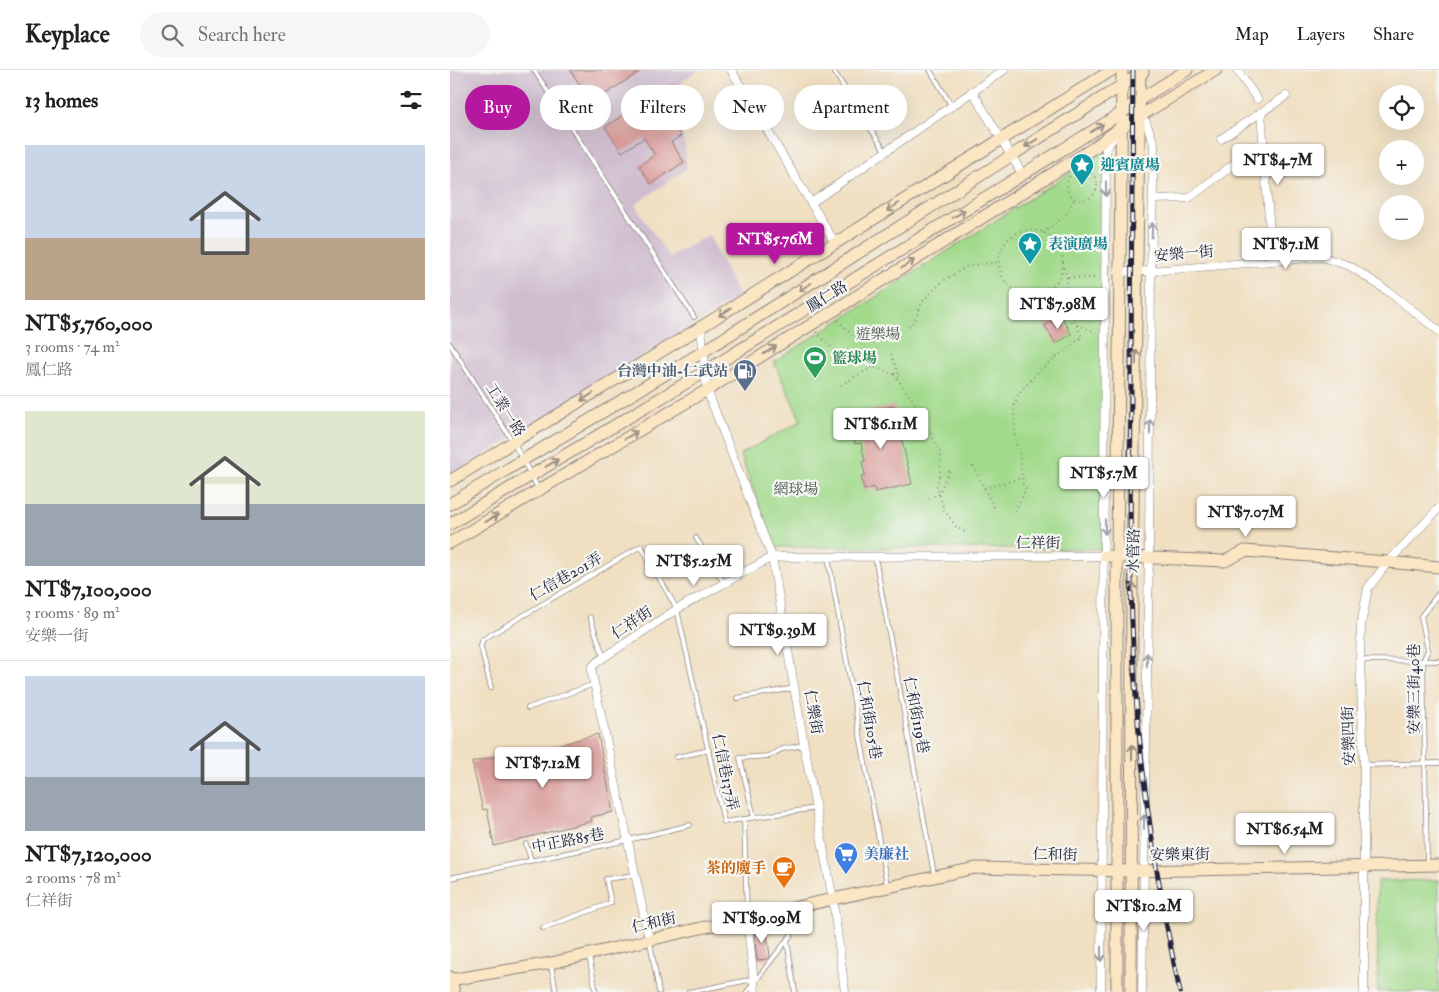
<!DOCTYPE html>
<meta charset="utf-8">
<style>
body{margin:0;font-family:"IM FELL Double Pica","Noto Serif TC",serif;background:#f6f6f6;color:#202124;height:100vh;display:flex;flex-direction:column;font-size:19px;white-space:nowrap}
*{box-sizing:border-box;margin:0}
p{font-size:16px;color:#757577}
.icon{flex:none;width:28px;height:28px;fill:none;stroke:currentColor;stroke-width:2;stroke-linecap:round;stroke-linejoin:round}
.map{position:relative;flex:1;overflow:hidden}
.side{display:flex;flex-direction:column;background:#fff;width:450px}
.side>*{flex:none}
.top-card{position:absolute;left:15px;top:15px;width:475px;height:45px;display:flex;gap:10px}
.buttons{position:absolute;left:929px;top:15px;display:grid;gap:10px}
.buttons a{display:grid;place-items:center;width:45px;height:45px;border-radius:50%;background:#fff;box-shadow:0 5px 20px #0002;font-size:25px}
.price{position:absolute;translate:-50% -42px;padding:0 11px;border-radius:5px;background:#fff;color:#222;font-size:16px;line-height:32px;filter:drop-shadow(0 1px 2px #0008)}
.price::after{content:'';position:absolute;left:50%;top:30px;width:15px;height:11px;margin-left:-8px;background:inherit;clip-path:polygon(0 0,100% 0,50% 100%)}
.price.selected{background:#b5179e;color:#fff}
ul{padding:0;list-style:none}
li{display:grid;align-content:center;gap:10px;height:265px;padding:0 25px}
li+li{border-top:1px solid #e0e0e0}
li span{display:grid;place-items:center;height:155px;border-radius:0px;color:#555}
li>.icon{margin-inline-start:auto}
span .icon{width:90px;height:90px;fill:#fffc;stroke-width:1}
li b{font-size:21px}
h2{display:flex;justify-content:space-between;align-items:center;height:60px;padding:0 25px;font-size:21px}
.pill{padding:0 18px;border-radius:22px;background:#fff;box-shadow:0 5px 20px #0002;font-size:18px;line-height:45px}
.pill.selected{background:#b5179e;color:#fff}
header{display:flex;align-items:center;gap:30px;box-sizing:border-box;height:70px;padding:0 25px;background:#fff;border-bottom:1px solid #e0e0e0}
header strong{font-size:24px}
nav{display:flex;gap:28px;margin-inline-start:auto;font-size:18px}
.search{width:350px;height:45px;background:#f6f6f6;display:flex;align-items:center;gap:12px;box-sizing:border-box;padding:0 18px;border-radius:28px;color:#757577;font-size:19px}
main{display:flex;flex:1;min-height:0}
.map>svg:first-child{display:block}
</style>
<header>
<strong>Keyplace</strong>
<div class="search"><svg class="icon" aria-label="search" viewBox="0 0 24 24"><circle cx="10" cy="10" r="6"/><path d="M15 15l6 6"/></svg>Search here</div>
<nav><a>Map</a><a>Layers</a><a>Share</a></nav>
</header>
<main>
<section class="side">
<h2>13 homes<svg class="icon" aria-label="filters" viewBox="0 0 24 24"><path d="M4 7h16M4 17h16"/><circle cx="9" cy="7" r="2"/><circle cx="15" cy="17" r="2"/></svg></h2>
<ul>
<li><span style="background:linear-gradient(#c9d6e8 60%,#b9a48a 0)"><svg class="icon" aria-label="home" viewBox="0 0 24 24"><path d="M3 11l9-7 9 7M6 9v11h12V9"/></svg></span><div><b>NT$5,760,000</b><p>3 rooms · 74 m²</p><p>鳳仁路</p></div></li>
<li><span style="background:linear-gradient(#dfe7d0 60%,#9aa5b1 0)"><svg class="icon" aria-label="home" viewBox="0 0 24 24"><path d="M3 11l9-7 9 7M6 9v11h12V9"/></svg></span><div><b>NT$7,100,000</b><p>3 rooms · 89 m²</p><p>安樂一街</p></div></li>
<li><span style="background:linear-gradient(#c9d6e8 65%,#9aa5b1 0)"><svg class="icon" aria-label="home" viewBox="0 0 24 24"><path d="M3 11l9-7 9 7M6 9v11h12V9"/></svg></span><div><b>NT$7,120,000</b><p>2 rooms · 78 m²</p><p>仁祥街</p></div></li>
</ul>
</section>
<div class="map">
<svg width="989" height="922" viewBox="0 0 989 922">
<rect width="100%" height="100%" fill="#f6f6f2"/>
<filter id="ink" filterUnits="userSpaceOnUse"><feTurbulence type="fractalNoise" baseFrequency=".02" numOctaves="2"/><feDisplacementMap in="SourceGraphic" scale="10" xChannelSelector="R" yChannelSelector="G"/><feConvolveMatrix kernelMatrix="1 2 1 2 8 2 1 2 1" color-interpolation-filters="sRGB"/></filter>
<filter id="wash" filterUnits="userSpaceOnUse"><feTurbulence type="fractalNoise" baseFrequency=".0096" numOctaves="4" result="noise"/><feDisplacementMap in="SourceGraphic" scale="20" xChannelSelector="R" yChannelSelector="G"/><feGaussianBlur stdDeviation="1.12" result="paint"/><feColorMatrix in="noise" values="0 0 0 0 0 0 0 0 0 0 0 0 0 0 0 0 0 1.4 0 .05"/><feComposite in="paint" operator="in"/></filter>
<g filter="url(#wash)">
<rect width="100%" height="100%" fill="#f0dfc1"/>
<polygon fill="#cfbdcf" points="0,0 249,0 231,12 244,41 232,54 237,98 185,135 219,187 259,165 289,227 0,406"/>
<g fill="#a2da8c" stroke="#627e64">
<polygon points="657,79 652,479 325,477 290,384 351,351 324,292"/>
<polygon points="989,810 989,922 928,922 927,811"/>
</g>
<g id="blocks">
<g fill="#d99b9a">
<polygon points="120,0 192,0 142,33"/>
<polygon points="223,13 240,39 221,51 231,66 221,72 234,92 201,114 189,96 205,85 194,68 172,82 155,57"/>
<polygon points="611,245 621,264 606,274 595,256"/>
<polygon points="444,336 462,414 425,422 424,417 414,420 411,406 415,405 412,392 415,391 411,373 405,374 401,353 404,351 403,345"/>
<polygon points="148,664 163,742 141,747 142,751 44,776 37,739 33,740 22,692 86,677 87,681"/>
<polygon points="316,858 320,886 318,889 307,890 304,860"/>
</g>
</g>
</g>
<g filter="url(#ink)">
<use href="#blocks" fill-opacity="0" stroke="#89807e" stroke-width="1"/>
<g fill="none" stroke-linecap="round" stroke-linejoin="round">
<g stroke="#89807e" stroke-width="5.5">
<g id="lane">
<polyline points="84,0 244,247"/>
<polyline points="383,0 435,81"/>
<polyline points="480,0 501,35"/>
<polyline points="0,274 63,372 88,418"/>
<polyline points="246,468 274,513"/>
<polyline points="378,487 437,815"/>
<polyline points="425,487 484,804"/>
<polyline points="140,547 154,588"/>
<polyline points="910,590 989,591"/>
<polyline points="41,618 31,577 32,570 191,476 227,539 274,752 294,749 297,846"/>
<polyline points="287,628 345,618"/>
<polyline points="78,638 144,614"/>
<polyline points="227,687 259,680"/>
<polyline points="914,695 989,693"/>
<polyline points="304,747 290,688 319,686 332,679 354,675"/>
<polyline points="294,749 366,738"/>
<polyline points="76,774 81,790"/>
<polyline points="977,793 973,591 978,580 971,546 989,523"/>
<polyline points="0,808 178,770 240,755"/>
<polyline points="93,858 161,833 156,809 186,805"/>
<polyline points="337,870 345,922"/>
<polyline points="200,872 209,922"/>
<polyline points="139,886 146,922"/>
<polyline points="101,895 106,922"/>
<polyline points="239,922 304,909"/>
<polyline points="297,922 341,865 347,840"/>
</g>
</g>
<g stroke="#89807e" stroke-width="9">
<g id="street">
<polyline points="281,0 385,173"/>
<polyline points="787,0 807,29"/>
<polyline points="522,21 573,105"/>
<polyline points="811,42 822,190"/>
<polyline points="688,48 696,52 704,74 701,201 699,479 692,922"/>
<polyline points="771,69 836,26"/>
<polyline points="703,129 739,128 813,72"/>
<polyline points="361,133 554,0"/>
<polyline points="668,202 701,201 872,187 900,196 939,222 989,261"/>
<polyline points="251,257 257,320 322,487 354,675 383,830 395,922"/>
<polyline points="297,848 305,922"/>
<polyline points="199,869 142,603 142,597 147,592 227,539 322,487 655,486"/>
<polyline points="651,922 656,78 664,67"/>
<polyline points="914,922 914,695 910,590 911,555 918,518 938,492 989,438"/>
</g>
</g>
<g stroke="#89807e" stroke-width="13">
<g id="secondary">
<polyline points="0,411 251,257 662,0"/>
<polyline points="0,434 254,281 693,2"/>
<polyline points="0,454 256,301 670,44 689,30 737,0"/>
<polyline points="0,473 257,320 645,77 670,58 766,0"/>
<polyline points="655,486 775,491 795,481 938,492 989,497"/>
<polyline points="0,907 4,922"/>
<polyline points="0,910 101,893 242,860 525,798 682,801 989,795"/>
<polyline points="667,922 667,486 672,0"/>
<polyline points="681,922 682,503 690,0"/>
</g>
</g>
<g stroke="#89807e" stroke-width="2" stroke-dasharray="1 4" stroke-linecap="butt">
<circle cx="632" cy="115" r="15"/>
<polyline points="639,104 639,93"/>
<circle cx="581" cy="192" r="32"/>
<polyline points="593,163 615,146 625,128"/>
<polyline points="618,207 646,208"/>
<polyline points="388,250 402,265"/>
<polyline points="627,255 646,262"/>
<polyline points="617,256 624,248"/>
<polyline points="459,257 466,248 472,232 493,211 518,196 549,192"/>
<polyline points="366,262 383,279 406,291 449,306"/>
<polyline points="441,284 449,305"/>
<polyline points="444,304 467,336 491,384 490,402 487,416 494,440 507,458 518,463"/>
<polyline points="391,315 422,297"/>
<polyline points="523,396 544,437"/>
<polyline points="534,418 572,408"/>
<polyline points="479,428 489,424 499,401"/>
<path d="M565 441 576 419 573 414 569 380 565 371 564 336 569 323 590 300 632 267C626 254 618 239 617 224 616 211 620 211 613 197"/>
</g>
<use href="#lane" stroke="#fff" stroke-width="4"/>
<use href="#street" stroke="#fff" stroke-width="8"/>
<use href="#secondary" stroke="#fbe6c3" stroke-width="11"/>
<g stroke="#22223b" stroke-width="5">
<path id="rail" d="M683 0C682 109 681 217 681 326 680 422 679 518 685 614 692 718 708 820 730 922"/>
</g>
<use href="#rail" stroke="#f6f6f2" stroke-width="3" stroke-dasharray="9" stroke-linecap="butt"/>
</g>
<defs><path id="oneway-shaft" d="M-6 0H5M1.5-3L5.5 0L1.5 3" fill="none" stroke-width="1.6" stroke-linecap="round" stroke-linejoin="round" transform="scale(1.25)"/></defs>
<g stroke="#998e86">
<use href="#oneway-shaft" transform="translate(647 58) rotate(-32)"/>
<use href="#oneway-shaft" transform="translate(581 73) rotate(148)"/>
<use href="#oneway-shaft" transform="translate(443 137) rotate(148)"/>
<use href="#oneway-shaft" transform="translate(509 144) rotate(-32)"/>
<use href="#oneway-shaft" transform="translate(458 194) rotate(-32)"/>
<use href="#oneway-shaft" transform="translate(355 217) rotate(148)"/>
<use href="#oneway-shaft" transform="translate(275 242) rotate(148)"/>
<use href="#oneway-shaft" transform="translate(320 280) rotate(-32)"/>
<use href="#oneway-shaft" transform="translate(686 287) rotate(-89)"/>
<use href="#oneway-shaft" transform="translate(137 327) rotate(148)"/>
<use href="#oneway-shaft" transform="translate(181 365) rotate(-31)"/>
<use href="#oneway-shaft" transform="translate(102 393) rotate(-31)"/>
<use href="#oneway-shaft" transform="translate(42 448) rotate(-31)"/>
<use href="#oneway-shaft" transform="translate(683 520) rotate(-90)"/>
<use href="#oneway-shaft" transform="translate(682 682) rotate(-90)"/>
</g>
<g stroke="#9c9ca7">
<use href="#oneway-shaft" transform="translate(656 119) rotate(90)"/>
<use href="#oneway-shaft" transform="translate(702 160) rotate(-88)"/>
<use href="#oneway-shaft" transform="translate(700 357) rotate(-90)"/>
<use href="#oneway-shaft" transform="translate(655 457) rotate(90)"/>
<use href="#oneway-shaft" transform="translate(697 590) rotate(-89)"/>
<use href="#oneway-shaft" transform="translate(694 752) rotate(-89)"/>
<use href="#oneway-shaft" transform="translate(651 884) rotate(90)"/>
</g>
</g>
<defs>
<g id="sight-pin" transform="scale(1.25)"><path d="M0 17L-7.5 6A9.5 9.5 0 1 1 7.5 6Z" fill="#0f9aa8" stroke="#f6f6f2"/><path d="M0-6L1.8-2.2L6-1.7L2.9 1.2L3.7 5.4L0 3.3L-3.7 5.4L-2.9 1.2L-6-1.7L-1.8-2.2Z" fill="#fff"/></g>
<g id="stadium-pin" transform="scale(1.25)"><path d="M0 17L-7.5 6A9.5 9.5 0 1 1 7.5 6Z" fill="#2e9e5b" stroke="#f6f6f2"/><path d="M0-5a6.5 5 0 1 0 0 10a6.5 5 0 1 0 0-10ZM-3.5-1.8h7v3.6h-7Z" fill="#fff"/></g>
<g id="fuel-pin" transform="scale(1.25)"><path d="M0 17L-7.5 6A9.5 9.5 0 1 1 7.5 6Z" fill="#5c6f8a" stroke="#f6f6f2"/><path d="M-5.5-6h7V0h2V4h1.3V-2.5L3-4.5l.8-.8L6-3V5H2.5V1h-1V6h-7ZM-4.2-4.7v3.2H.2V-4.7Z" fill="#fff"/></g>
<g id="supermarket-pin" transform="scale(1.25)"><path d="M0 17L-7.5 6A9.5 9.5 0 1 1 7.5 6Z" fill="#3f7fe0" stroke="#f6f6f2"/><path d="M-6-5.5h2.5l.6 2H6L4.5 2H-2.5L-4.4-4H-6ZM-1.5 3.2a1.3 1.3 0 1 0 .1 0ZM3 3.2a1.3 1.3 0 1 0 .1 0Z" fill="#fff"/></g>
<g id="cafe-pin" transform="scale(1.25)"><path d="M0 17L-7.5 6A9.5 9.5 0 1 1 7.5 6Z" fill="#e8710a" stroke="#f6f6f2"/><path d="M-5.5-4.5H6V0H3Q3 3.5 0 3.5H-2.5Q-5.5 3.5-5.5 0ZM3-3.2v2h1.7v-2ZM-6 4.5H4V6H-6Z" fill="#fff"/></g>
</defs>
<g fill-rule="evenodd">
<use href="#sight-pin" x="632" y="95"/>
<use href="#sight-pin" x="580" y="174"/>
<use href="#stadium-pin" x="365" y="288"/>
<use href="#fuel-pin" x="295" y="301"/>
<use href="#supermarket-pin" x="396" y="784"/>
<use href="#cafe-pin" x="334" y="798"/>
</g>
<g text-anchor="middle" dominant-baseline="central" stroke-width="4.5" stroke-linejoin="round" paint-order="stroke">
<g font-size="15" font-weight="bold" fill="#0d838f" stroke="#f6f6f2" text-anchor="start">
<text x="650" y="95">迎賓廣場</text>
<text x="598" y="174">表演廣場</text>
</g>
<g font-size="15" fill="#22223b" stroke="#f6f6f2">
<text transform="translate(734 184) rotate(-5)">安樂一街</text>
<text transform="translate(377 227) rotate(-32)">鳳仁路</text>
<text transform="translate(55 340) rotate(58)">工業一路</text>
<text x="588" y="473">仁祥街</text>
<text transform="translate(684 481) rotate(-89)">水管路</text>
<text transform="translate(116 507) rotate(-30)">仁信巷201弄</text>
<text transform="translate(182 553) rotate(-34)">仁祥街</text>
<text transform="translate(964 619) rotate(-90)">安樂三街40巷</text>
<text transform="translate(363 642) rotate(80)">仁樂街</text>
<text transform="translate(466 645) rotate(79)">仁和街119巷</text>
<text transform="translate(419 650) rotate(80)">仁和街105巷</text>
<text transform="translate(899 666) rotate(-92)">安樂四街</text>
<text transform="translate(275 702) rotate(78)">仁信巷137弄</text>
<text transform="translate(118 771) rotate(-11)">中正路85巷</text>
<text transform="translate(605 785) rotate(1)">仁和街</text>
<text transform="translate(730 785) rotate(-1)">安樂東街</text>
<text transform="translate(204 853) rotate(-13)">仁和街</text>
</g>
<g font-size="15" fill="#485953" stroke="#f6f6f2">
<text x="428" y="264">遊樂場</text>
<text x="346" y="419">網球場</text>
</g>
<g font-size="15" font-weight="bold" fill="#27864d" stroke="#f6f6f2" text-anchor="start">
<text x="382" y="288">籃球場</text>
</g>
<g font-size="15" font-weight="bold" fill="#4e5e75" stroke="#f6f6f2" text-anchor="end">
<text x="278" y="301">台灣中油-仁武站</text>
</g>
<g font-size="15" font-weight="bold" fill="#366cbe" stroke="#f6f6f2" text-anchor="start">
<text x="414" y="784">美廉社</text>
</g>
<g font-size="15" font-weight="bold" fill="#c56008" stroke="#f6f6f2" text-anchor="end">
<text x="316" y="798">茶的魔手</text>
</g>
</g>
</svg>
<div class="buttons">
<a><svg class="icon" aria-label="locate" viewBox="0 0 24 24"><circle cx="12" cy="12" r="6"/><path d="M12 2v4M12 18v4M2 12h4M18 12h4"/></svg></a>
<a>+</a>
<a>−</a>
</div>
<b class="price" style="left:828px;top:116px">NT$4.7M</b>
<b class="price selected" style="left:325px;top:195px">NT$5.76M</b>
<b class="price" style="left:836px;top:200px">NT$7.1M</b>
<b class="price" style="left:608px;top:260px">NT$7.98M</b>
<b class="price" style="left:431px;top:380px">NT$6.11M</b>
<b class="price" style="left:654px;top:429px">NT$5.7M</b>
<b class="price" style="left:796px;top:468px">NT$7.07M</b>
<b class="price" style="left:244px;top:517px">NT$5.25M</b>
<b class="price" style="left:328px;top:586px">NT$9.39M</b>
<b class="price" style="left:93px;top:719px">NT$7.12M</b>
<b class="price" style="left:835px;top:785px">NT$6.54M</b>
<b class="price" style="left:694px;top:862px">NT$10.2M</b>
<b class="price" style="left:312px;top:874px">NT$9.09M</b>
<div class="top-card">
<a class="pill selected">Buy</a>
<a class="pill">Rent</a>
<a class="pill">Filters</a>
<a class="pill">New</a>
<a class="pill">Apartment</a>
</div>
</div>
</main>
